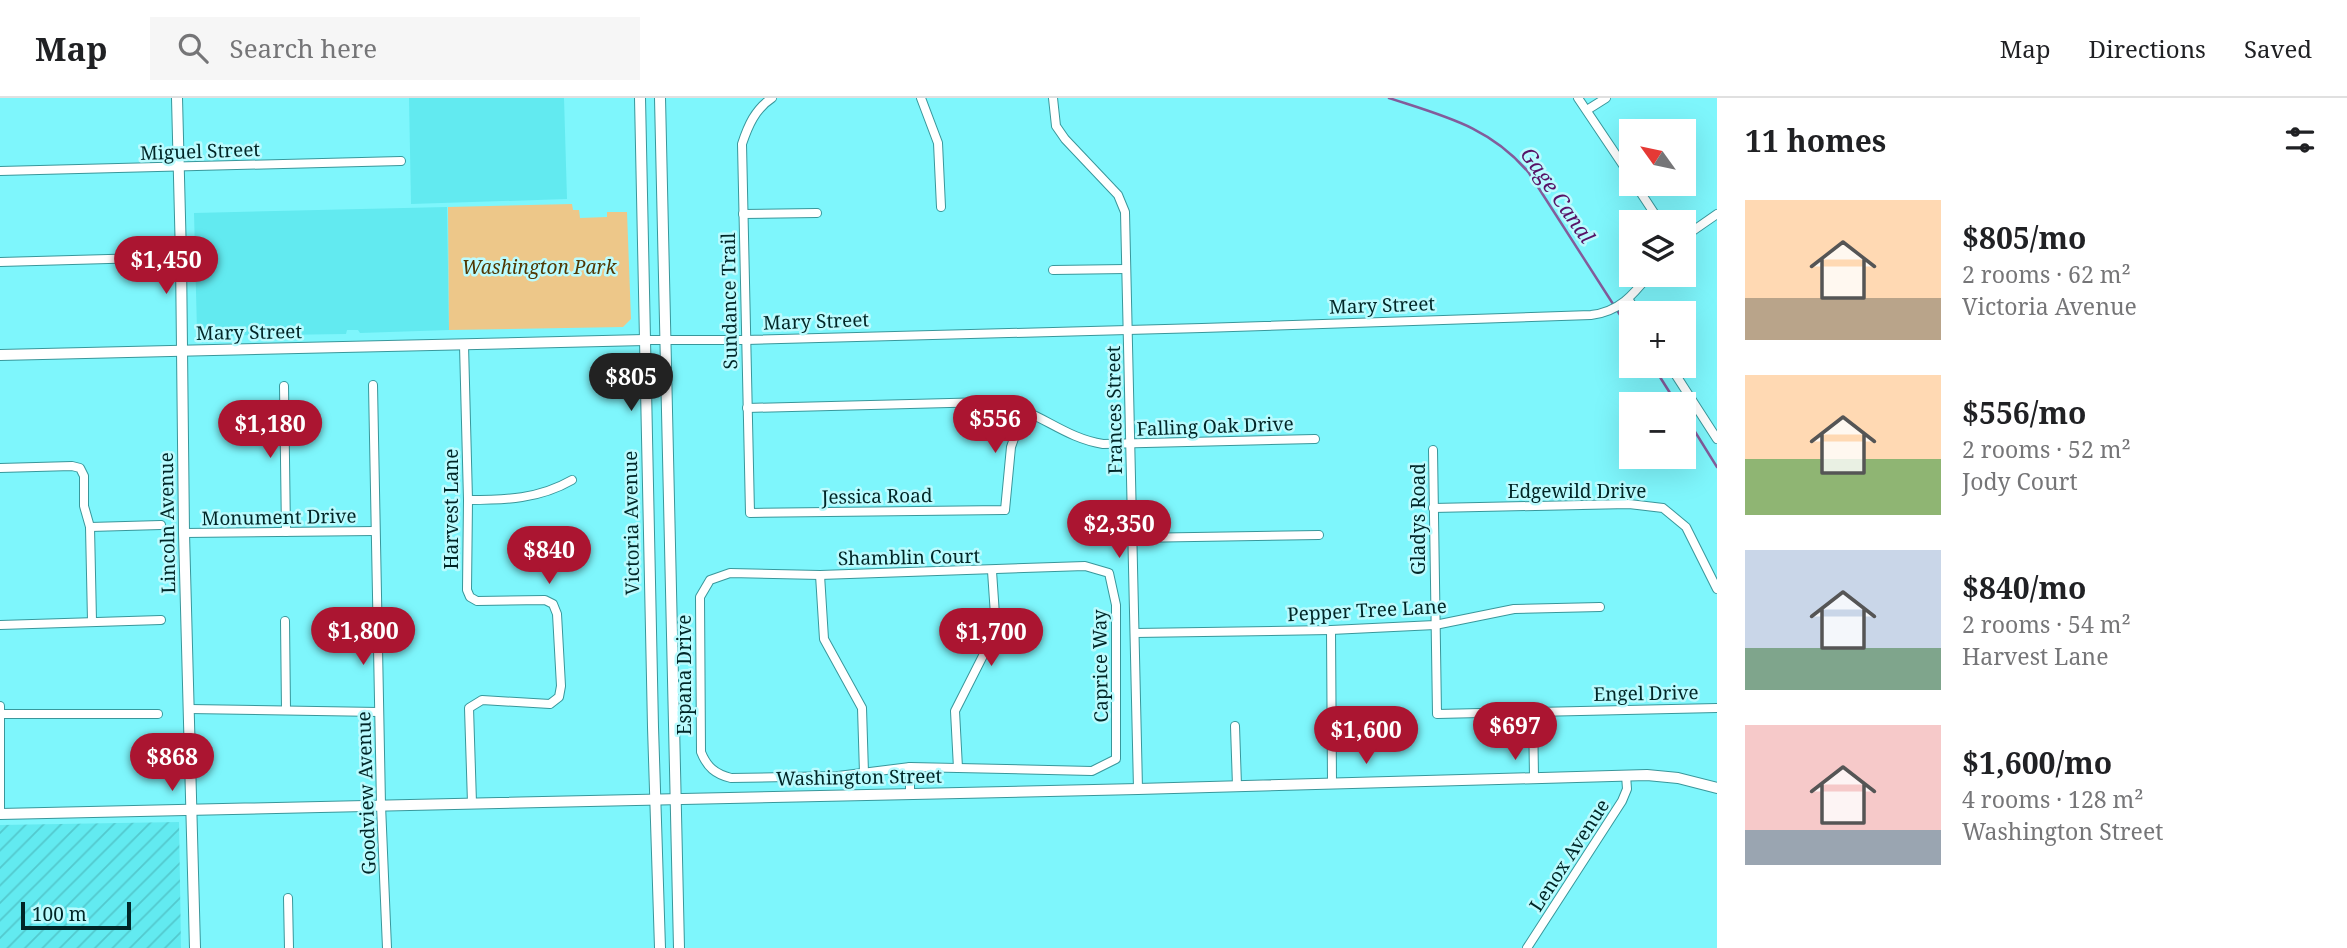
<!DOCTYPE html>
<meta charset="utf-8">
<style>
body{margin:0;font-family:"Noto Serif",serif;background:#f6f6f6;color:#202124;height:100vh;display:flex;flex-direction:column;font-size:26px;white-space:nowrap}
*{box-sizing:border-box;margin:0}
p{font-size:23px;color:#757577}
.icon{flex:none;width:38px;height:38px;fill:none;stroke:currentColor;stroke-width:2;stroke-linecap:round;stroke-linejoin:round}
.map{position:relative;flex:1;overflow:hidden}
.details{display:flex;flex-direction:column;background:#fff;width:630px}
.details>*{flex:none}
.needle{width:46px;rotate:303deg}
.controls{position:absolute;left:1619px;top:21px;display:grid;gap:14px}
.controls a{display:grid;place-items:center;width:77px;height:77px;border-radius:0px;background:#fff;box-shadow:0 7px 28px #0002;font-size:35px}
.scale{position:absolute;left:21px;bottom:18px;width:110px;box-sizing:border-box;padding-left:7px;border:4px solid #002627;border-top:0;font-size:19px;line-height:24px;white-space:nowrap;color:#002627;-webkit-text-stroke:5px #bafbfe;paint-order:stroke}
.price{position:absolute;translate:-50% -60px;padding:0 16px;border-radius:24px;background:#ab1531;color:#fff;font-size:23px;line-height:46px;filter:drop-shadow(0 2px 4px #0008)}
.price::after{content:'';position:absolute;left:50%;top:42px;width:21px;height:16px;margin-left:-10px;background:inherit;clip-path:polygon(0 0,100% 0,50% 100%)}
.price.active{background:#222;color:#fff}
ul{padding:0;list-style:none}
li{display:flex;align-items:center;gap:21px;height:175px;padding:0 28px}
li span{display:grid;place-items:center;flex:none;width:196px;height:140px;border-radius:0px;color:#555}
li>.icon{margin-inline-start:auto}
span .icon{width:84px;height:84px;fill:#fffc;stroke-width:1}
li b{font-size:30px}
h2{display:flex;justify-content:space-between;align-items:center;height:84px;padding:0 28px;font-size:30px}
header{display:flex;align-items:center;gap:42px;box-sizing:border-box;height:98px;padding:0 35px;background:#fff;border-bottom:2px solid #e0e0e0}
header strong{font-size:33px}
nav{display:flex;gap:38px;margin-inline-start:auto;font-size:24px}
.search{width:490px;height:63px;background:#f6f6f6;display:flex;align-items:center;gap:18px;box-sizing:border-box;padding:0 24px;border-radius:0px;color:#757577;font-size:26px}
main{display:flex;flex:1;min-height:0}
.map>svg:first-child{display:block}
</style>
<header>
<strong>Map</strong>
<div class="search"><svg class="icon" aria-label="search" viewBox="0 0 24 24"><circle cx="10" cy="10" r="6"/><path d="M15 15l6 6"/></svg>Search here</div>
<nav><a>Map</a><a>Directions</a><a>Saved</a></nav>
</header>
<main>
<div class="map">
<svg width="1717" height="850" viewBox="0 0 1717 850">
<defs>
<pattern id="industrial-furrows" width="10" height="10" patternUnits="userSpaceOnUse" patternTransform="scale(1.75)"><rect width="10" height="10" fill="#62eaf0"/><path d="M-1 1l2-2M0 10L10 0M9 11l2-2" fill="none" stroke="#53c9ce"/></pattern>
</defs>
<rect width="100%" height="100%" fill="#7ef6fc"/>
<g fill="#62eaf0">
<polygon points="409,0 564,0 567,101 411,106"/>
<polygon points="447,109 449,232 360,235 358,232 347,232 346,236 276,237 273,235 262,235 260,237 202,238 197,233 194,115"/>
</g>
<polygon fill="url(#industrial-furrows)" points="179,724 181,850 0,850 0,727"/>
<polygon fill="#edc789" points="572,106 573,112 579,112 580,120 607,119 607,114 627,114 631,221 623,229 449,232 448,109"/>
<g fill="none" stroke-linecap="round" stroke-linejoin="round">
<g stroke="#835c9b" stroke-width="2.5">
<path d="M1389 0C1444 18 1491 29 1529 75L1631 234"/>
<polyline points="1653,268 1677,306"/>
<polyline points="1684,316 1717,369"/>
</g>
<g stroke="#39979b" stroke-width="10">
<g id="street">
<path d="M772 0C755 11 748 28 742 46L750 415 1005 412 1011 349 1024 312"/>
<polyline points="921,0 938,45 941,109"/>
<polyline points="1053,0 1056,28 1065,41 1118,97 1125,114 1138,691"/>
<polyline points="1578,0 1631,79"/>
<polyline points="1587,12 1606,0"/>
<polyline points="0,73 401,63"/>
<polyline points="1635,86 1660,124"/>
<polyline points="743,116 817,115"/>
<polyline points="1684,139 1717,116"/>
<polyline points="0,164 181,159"/>
<polyline points="1053,172 1126,171"/>
<polyline points="1629,202 1637,215"/>
<path d="M645 242H746L1202 230 1591 217C1619 214 1633 197 1649 177"/>
<polyline points="464,247 468,402 467,492 470,499 477,503 545,502 553,506 557,516 561,588 559,599 550,606 482,602 469,610 472,705"/>
<polyline points="1670,268 1717,341"/>
<polyline points="373,287 381,707 387,850"/>
<polyline points="284,288 286,434"/>
<path d="M747 310 989 304C1036 308 1059 339 1103 346L1315 341"/>
<polyline points="1433,352 1437,616 1717,610"/>
<polyline points="0,370 72,368 80,370 84,378 84,408 90,429 92,523"/>
<path d="M468 402C506 402 539 401 572 382"/>
<polyline points="1433,410 1629,406 1663,410 1686,429 1717,491"/>
<polyline points="90,429 161,427"/>
<polyline points="184,435 375,433"/>
<polyline points="1132,440 1319,437"/>
<path d="M1085 468 1109 475 1116 507V661L1092 673 910 669 838 678 731 680C715 676 707 669 701 654L700 499 710 482 730 475 820 477Z"/>
<polyline points="820,477 824,541 862,610 864,675"/>
<polyline points="285,523 286,612"/>
<polyline points="0,527 161,522"/>
<polyline points="1331,532 1332,685"/>
<polyline points="1135,535 1331,532 1435,527 1514,511 1600,509"/>
<polyline points="0,608 0,716"/>
<polyline points="189,611 379,614"/>
<polyline points="1533,613 1534,679"/>
<polyline points="0,616 158,616"/>
<polyline points="1235,628 1237,688"/>
<polyline points="910,669 910,695"/>
<polyline points="958,670 955,613 996,532 992,473"/>
<polyline points="288,800 289,850"/>
<polyline points="1527,850 1622,703 1627,691 1626,677"/>
</g>
</g>
<g stroke="#39979b" stroke-width="12">
<g id="secondary">
<polyline points="177,0 181,159 184,435 195,850"/>
<polyline points="640,0 653,629 660,850"/>
<polyline points="660,0 679,850"/>
<polyline points="0,257 645,242"/>
<polyline points="0,716 1138,691 1647,677 1678,680 1717,690"/>
</g>
</g>
<use href="#street" stroke="#fff" stroke-width="8"/>
<use href="#secondary" stroke="#fff" stroke-width="10"/>
</g>
<g text-anchor="middle" dominant-baseline="central" stroke-width="5" stroke-linejoin="round" paint-order="stroke">
<g font-size="19" fill="#002627" stroke="#bafbfe">
<text transform="translate(200 53) rotate(-2)">Miguel Street</text>
<text transform="translate(729 203) rotate(-91)">Sundance Trail</text>
<text transform="translate(1382 207) rotate(-2)">Mary Street</text>
<text transform="translate(816 223) rotate(-2)">Mary Street</text>
<text transform="translate(249 234) rotate(-1)">Mary Street</text>
<text transform="translate(1114 312) rotate(-91)">Frances Street</text>
<text transform="translate(1215 328) rotate(-2)">Falling Oak Drive</text>
<text x="1577" y="393">Edgewild Drive</text>
<text transform="translate(877 398) rotate(-1)">Jessica Road</text>
<text transform="translate(451 411) rotate(-90)">Harvest Lane</text>
<text transform="translate(279 419) rotate(-1)">Monument Drive</text>
<text transform="translate(1418 421) rotate(-90)">Gladys Road</text>
<text transform="translate(167 425) rotate(-91)">Lincoln Avenue</text>
<text transform="translate(631 425) rotate(-91)">Victoria Avenue</text>
<text transform="translate(909 459) rotate(-1)">Shamblin Court</text>
<text transform="translate(1367 512) rotate(-3)">Pepper Tree Lane</text>
<text transform="translate(1100 568) rotate(-91)">Caprice Way</text>
<text transform="translate(684 577) rotate(-90)">Espana Drive</text>
<text transform="translate(1646 595) rotate(-1)">Engel Drive</text>
<text transform="translate(859 679) rotate(-1)">Washington Street</text>
<text transform="translate(366 695) rotate(-92)">Goodview Avenue</text>
<text transform="translate(1569 757) rotate(-57)">Lenox Avenue</text>
</g>
<g font-size="19" font-style="italic" fill="#503703" stroke="#bafbfe">
<text x="539" y="169">Washington Park</text>
</g>
<g font-size="21" font-style="italic" fill="#571266" stroke="#bafbfe">
<text transform="translate(1558 97) rotate(55)">Gage Canal</text>
</g>
</g>
</svg>
<div class="controls">
<a><svg class="needle" viewBox="-14 -14 28 28"><path d="M0-13l5 13h-10z" fill="#e53935"/><path d="M0 13l5-13h-10z" fill="#757577"/></svg></a>
<a><svg class="icon" aria-label="layers" viewBox="0 0 24 24"><path d="M12 4l9 5-9 5-9-5zM3 14l9 5 9-5"/></svg></a>
<a>+</a>
<a>−</a>
</div>
<div class="scale">100 m</div>
<b class="price" style="left:166px;top:198px">$1,450</b>
<b class="price active" style="left:631px;top:315px">$805</b>
<b class="price" style="left:995px;top:357px">$556</b>
<b class="price" style="left:270px;top:362px">$1,180</b>
<b class="price" style="left:1119px;top:462px">$2,350</b>
<b class="price" style="left:549px;top:488px">$840</b>
<b class="price" style="left:363px;top:569px">$1,800</b>
<b class="price" style="left:991px;top:570px">$1,700</b>
<b class="price" style="left:1515px;top:664px">$697</b>
<b class="price" style="left:1366px;top:668px">$1,600</b>
<b class="price" style="left:172px;top:695px">$868</b>
</div>
<section class="details">
<h2>11 homes<svg class="icon" aria-label="filters" viewBox="0 0 24 24"><path d="M4 7h16M4 17h16"/><circle cx="9" cy="7" r="2"/><circle cx="15" cy="17" r="2"/></svg></h2>
<ul>
<li><span style="background:linear-gradient(#ffd9b3 70%,#b9a48a 0)"><svg class="icon" aria-label="home" viewBox="0 0 24 24"><path d="M3 11l9-7 9 7M6 9v11h12V9"/></svg></span><div><b>$805/mo</b><p>2 rooms · 62 m²</p><p>Victoria Avenue</p></div></li>
<li><span style="background:linear-gradient(#ffd9b3 60%,#8fb573 0)"><svg class="icon" aria-label="home" viewBox="0 0 24 24"><path d="M3 11l9-7 9 7M6 9v11h12V9"/></svg></span><div><b>$556/mo</b><p>2 rooms · 52 m²</p><p>Jody Court</p></div></li>
<li><span style="background:linear-gradient(#c9d6e8 70%,#7fa58c 0)"><svg class="icon" aria-label="home" viewBox="0 0 24 24"><path d="M3 11l9-7 9 7M6 9v11h12V9"/></svg></span><div><b>$840/mo</b><p>2 rooms · 54 m²</p><p>Harvest Lane</p></div></li>
<li><span style="background:linear-gradient(#f6c9c9 75%,#9aa5b1 0)"><svg class="icon" aria-label="home" viewBox="0 0 24 24"><path d="M3 11l9-7 9 7M6 9v11h12V9"/></svg></span><div><b>$1,600/mo</b><p>4 rooms · 128 m²</p><p>Washington Street</p></div></li>
</ul>
</section>
</main>
